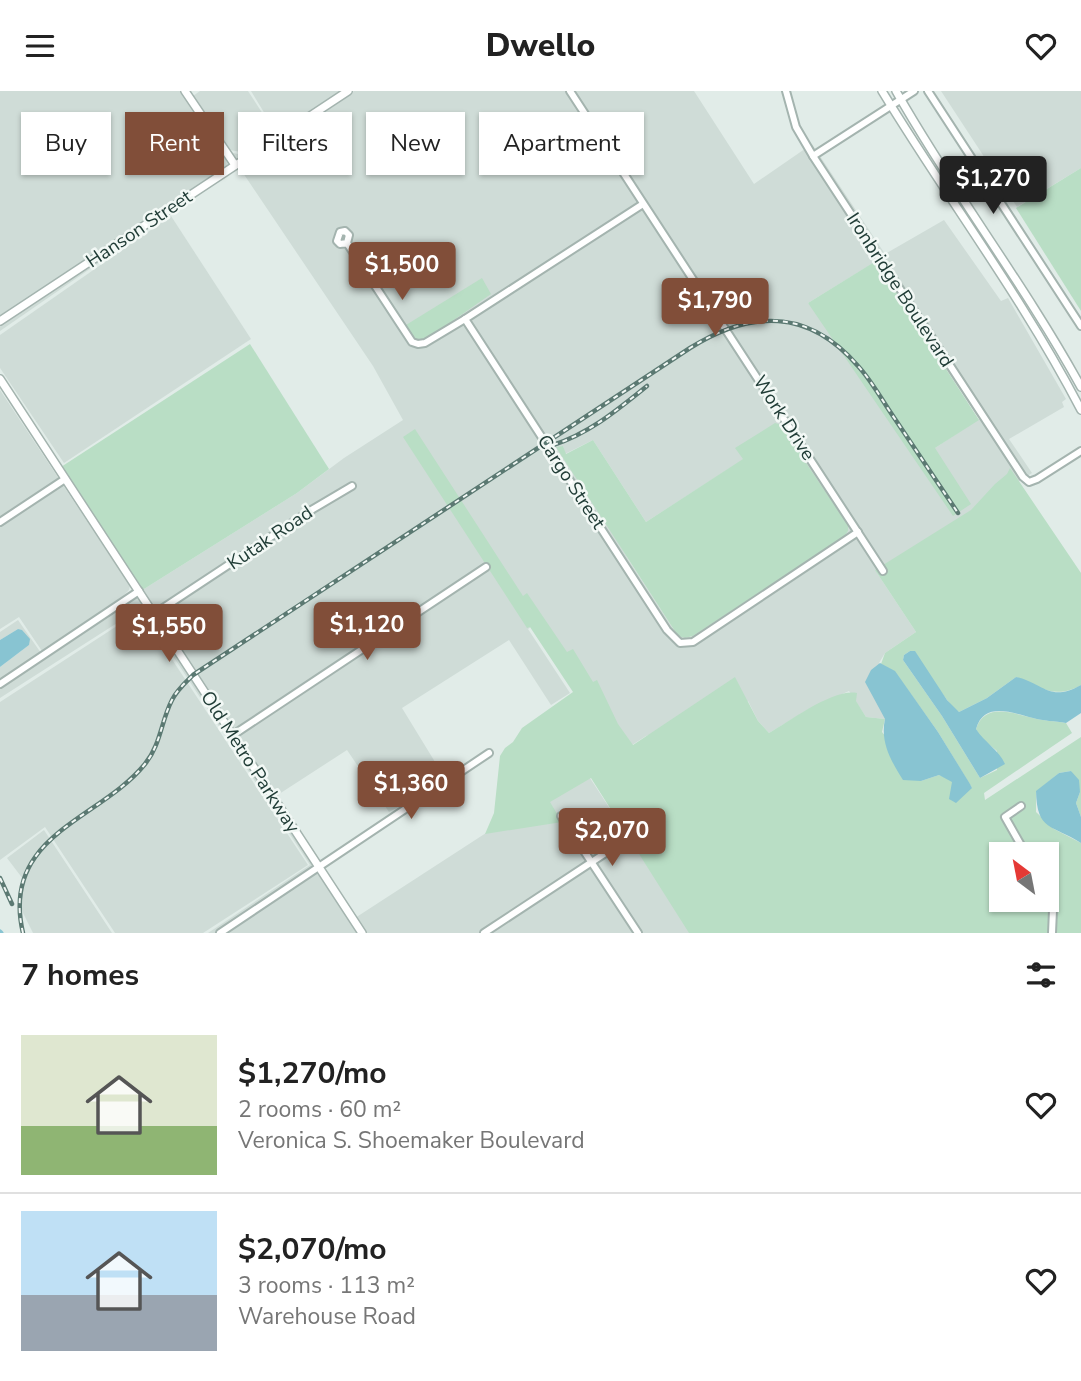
<!DOCTYPE html>
<meta charset="utf-8">
<style>
body{margin:0;font-family:"Nunito Sans",sans-serif;background:#f6f6f6;color:#222;height:100vh;display:flex;flex-direction:column;font-size:26px;white-space:nowrap}
*{box-sizing:border-box;margin:0}
p{font-size:23px;color:#767676}
.icon{flex:none;width:38px;height:38px;fill:none;stroke:currentColor;stroke-width:2;stroke-linecap:round;stroke-linejoin:round}
.map{position:relative;height:842px;overflow:hidden}
.details{display:flex;flex-direction:column;background:#fff;flex:1}
.details>*{flex:none}
.top-card{position:absolute;left:21px;top:21px;width:700px;height:63px;display:flex;gap:14px}
.needle{width:46px;rotate:328deg}
.tools{position:absolute;left:989px;top:751px;display:grid;gap:14px}
.tools a{display:grid;place-items:center;width:70px;height:70px;border-radius:0px;background:#fff;box-shadow:0 2px 5px #0004;font-size:35px}
.price{position:absolute;translate:-50% -60px;padding:0 16px;border-radius:7px;background:#814e39;color:#fff;font-size:23px;line-height:46px;filter:drop-shadow(0 2px 4px #0008)}
.price::after{content:'';position:absolute;left:50%;top:42px;width:21px;height:16px;margin-left:-10px;background:inherit;clip-path:polygon(0 0,100% 0,50% 100%)}
.price.active{background:#222;color:#fff}
ul{padding:0;list-style:none}
li{display:flex;align-items:center;gap:21px;height:175px;padding:0 21px}
li+li{border-top:2px solid #e0e0e0}
li span{display:grid;place-items:center;flex:none;width:196px;height:140px;border-radius:0px;color:#555}
li>.icon{margin-inline-start:auto}
span .icon{width:84px;height:84px;fill:#fffc;stroke-width:1}
li b{font-size:30px}
h2{display:flex;justify-content:space-between;align-items:center;height:84px;padding:0 21px;font-size:30px}
.chip{padding:0 24px;border-radius:0px;background:#fff;box-shadow:0 2px 5px #0004;font-size:24px;line-height:63px}
.chip.active{background:#814e39;color:#fff}
header{display:flex;justify-content:space-between;align-items:center;height:91px;padding:0 21px;background:#fff;font-size:32px;font-weight:800}
.map>svg:first-child{display:block}
</style>
<header><svg class="icon" aria-label="menu" viewBox="0 0 24 24"><path d="M4 6h16M4 12h16M4 18h16"/></svg>Dwello<svg class="icon" aria-label="heart" viewBox="0 0 24 24"><path d="M12 20l-8-8c-3-5 5-10 8-4 3-6 11-1 8 4z"/></svg></header>
<div class="map">
<svg width="1081" height="842" viewBox="0 0 1081 842">
<rect width="100%" height="100%" fill="#e1ece8"/>
<g fill="#cfdcd7" fill-rule="evenodd">
<polygon points="0,0 182,0 231,73 0,227"/>
<polygon points="200,0 248,0 274,40 241,61 230,59 193,5"/>
<polygon points="251,0 343,0 235,70 229,61 242,64 276,41"/>
<path d="M354 0H694L754 93 812 53 885 163 944 129 1001 210 1008 207 1066 308 1062 311 1064 316 1009 348 1032 382 877 482 916 541 885 562 879 572 885 628 866 626 849 600 809 618 769 642 758 630 748 610 646 645 629 656 542 528 528 538 570 602 551 614 509 549 402 617 443 684 442 686 447 684 450 688 389 721 347 659 276 705 140 496 144 498 297 402 344 367 403 329 373 275 241 79 240 74ZM875 171 979 328 935 357 808 212ZM593 349 646 431 744 368 799 363 848 434V440L843 446 693 545 685 547 678 545 630 471 561 356 563 355 565 363Z"/>
<polygon points="941,0 1081,0 1081,77 1017,116"/>
<polygon points="168,123 168,124 0,240 0,234"/>
<polygon points="171,125 251,248 64,372 0,277 0,244"/>
<polygon points="0,299 130,495 129,499 123,505 42,560 19,526 0,538"/>
<polygon points="135,499 355,827 486,742 588,684 691,842 208,842 310,774 142,518 139,518 0,607 0,576 29,554 18,538 0,549 0,541 18,529 41,562"/>
<polygon points="140,520 308,774 203,842 115,842 45,736 0,769 0,611"/>
<polygon points="44,739 112,842 33,842 23,822 19,805 23,788 7,767"/>
</g>
<g fill="#b9dec5" fill-rule="evenodd">
<polygon points="1081,77 1081,220 1016,117"/>
<polygon points="876,170 979,329 935,357 971,413 953,425 808,212"/>
<polygon points="482,187 491,203 431,245 422,249 415,249 406,234"/>
<polygon points="250,253 329,378 297,402 144,498 140,496 61,376"/>
<polygon points="775,332 785,335 801,361 800,363 848,434 848,440 844,446 693,545 685,547 678,545 556,356 563,355 566,363 593,349 646,431 743,368 735,357"/>
<path d="M415 338 523 505 527 502 567 561 573 558 593 591 597 589 618 633 633 654 735 586 758 630 769 642C790 630 834 597 857 602L856 610 866 626 885 628 882 641 921 690 939 684 972 697 938 641 895 581 881 573 885 562 916 541 875 479 971 419 995 393 1007 383 1010 377 1081 482V594C1055 609 1040 596 1016 586L987 607 959 621 954 618 910 560 904 564 903 569 942 625 980 687 997 679V660L980 646 976 638C985 611 1012 622 1033 627 1043 630 1055 630 1066 632L1072 642 984 702 985 709 1081 646V726L1076 712 1080 701 1071 680 1059 682 1036 701V721L1054 738 1081 752V842H689L591 687 550 711 562 731 485 743 494 722 500 665 505 657 513 651 522 637 573 601 530 536 527 537 403 346ZM1001 763H1046V808H1001Z"/>
</g>
<g fill="#88c4d2">
<polygon points="18,538 22,539 30,548 29,554 0,576 0,549"/>
<path d="M910 560H915L947 609 959 621 987 607 1016 586C1044 592 1049 612 1081 594V622L1066 632C1055 630 1043 630 1033 627 1012 622 984 610 976 638 984 651 999 659 1005 673L980 687 942 625 903 569 904 564Z"/>
<path d="M880 572 895 580 938 641 970 693 972 697 956 712 949 708 952 691 939 684 921 690 903 689C891 670 880 651 885 628L865 591 871 579Z"/>
<path d="M1071 680 1079 689 1080 701 1076 712 1081 726V752C1052 733 1037 741 1036 700L1059 682Z"/>
</g>
<g fill="none" stroke-linecap="round" stroke-linejoin="round">
<polyline stroke="#88c4d2" stroke-width="5" points="0,841 1,842"/>
<g stroke="#a4b4af" stroke-width="10">
<g id="minor">
<polyline points="570,0 883,480"/>
<polyline points="786,0 796,36 813,65 1023,386 1029,391 1037,388 1081,360"/>
<polyline points="928,0 1081,235"/>
<polyline points="813,65 914,0"/>
<polyline points="643,113 465,228 667,539 680,552 693,551 858,441"/>
<polyline points="347,152 340,153 337,150 340,141 345,140 349,144 347,152 412,251 418,253 425,252 465,228"/>
<polyline points="0,431 65,388"/>
<polyline points="154,523 313,418 352,395"/>
<polyline points="0,593 139,500"/>
<polyline points="233,644 486,476"/>
<polyline points="1021,715 1005,726 1026,763"/>
<polyline points="561,725 638,842"/>
<polyline points="1046,799 1053,819 1052,842"/>
<polyline points="220,842 489,662"/>
<polyline points="484,842 610,759"/>
</g>
</g>
<g stroke="#a4b4af" stroke-width="10">
<g id="tertiary">
<polyline points="185,0 235,74"/>
<path d="M882 0C947 107 1023 207 1081 319"/>
<path d="M896 0C953 101 1025 194 1081 296"/>
<polyline points="0,230 348,0"/>
<polyline points="0,288 362,842"/>
</g>
</g>
<use href="#minor" stroke="#fff" stroke-width="6"/>
<use href="#tertiary" stroke="#fff" stroke-width="7"/>
<g stroke="#5b7972" stroke-width="4.5">
<g id="rail">
<path d="M553 354C590 342 617 319 647 295"/>
<polyline points="0,787 12,813"/>
<path d="M23 842C0 744 100 729 145 673 161 653 161 630 172 609 177 599 185 592 193 584L690 257C751 219 808 217 858 275 872 290 883 311 895 328 916 359 937 391 958 422"/>
</g>
</g>
<use href="#rail" stroke="#f2f8f5" stroke-width="2" stroke-dasharray="5" stroke-linecap="butt"/>
</g>
<g text-anchor="middle" dominant-baseline="central" stroke-width="5" stroke-linejoin="round" paint-order="stroke">
<g font-size="19" fill="#213d37" stroke="#f2f8f5">
<text transform="translate(139 138) rotate(-34)">Hanson Street</text>
<text transform="translate(900 199) rotate(57)">Ironbridge Boulevard</text>
<text transform="translate(784 327) rotate(57)">Work Drive</text>
<text transform="translate(571 391) rotate(57)">Cargo Street</text>
<text transform="translate(270 447) rotate(-34)">Kutak Road</text>
<text transform="translate(250 671) rotate(57)">Old Metro Parkway</text>
</g>
</g>
</svg>
<div class="tools">
<a><svg class="needle" viewBox="-14 -14 28 28"><path d="M0-13l5 13h-10z" fill="#e53935"/><path d="M0 13l5-13h-10z" fill="#767676"/></svg></a>
</div>
<b class="price active" style="left:993px;top:125px">$1,270</b>
<b class="price" style="left:402px;top:211px">$1,500</b>
<b class="price" style="left:715px;top:247px">$1,790</b>
<b class="price" style="left:367px;top:571px">$1,120</b>
<b class="price" style="left:169px;top:573px">$1,550</b>
<b class="price" style="left:411px;top:730px">$1,360</b>
<b class="price" style="left:612px;top:777px">$2,070</b>
<div class="top-card">
<a class="chip">Buy</a>
<a class="chip active">Rent</a>
<a class="chip">Filters</a>
<a class="chip">New</a>
<a class="chip">Apartment</a>
</div>
</div>
<section class="details">
<h2>7 homes<svg class="icon" aria-label="filters" viewBox="0 0 24 24"><path d="M4 7h16M4 17h16"/><circle cx="9" cy="7" r="2"/><circle cx="15" cy="17" r="2"/></svg></h2>
<ul>
<li><span style="background:linear-gradient(#dfe7d0 65%,#8fb573 0)"><svg class="icon" aria-label="home" viewBox="0 0 24 24"><path d="M3 11l9-7 9 7M6 9v11h12V9"/></svg></span><div><b>$1,270/mo</b><p>2 rooms · 60 m²</p><p>Veronica S. Shoemaker Boulevard</p></div><svg class="icon" aria-label="heart" viewBox="0 0 24 24"><path d="M12 20l-8-8c-3-5 5-10 8-4 3-6 11-1 8 4z"/></svg></li>
<li><span style="background:linear-gradient(#bfe0f5 60%,#9aa5b1 0)"><svg class="icon" aria-label="home" viewBox="0 0 24 24"><path d="M3 11l9-7 9 7M6 9v11h12V9"/></svg></span><div><b>$2,070/mo</b><p>3 rooms · 113 m²</p><p>Warehouse Road</p></div><svg class="icon" aria-label="heart" viewBox="0 0 24 24"><path d="M12 20l-8-8c-3-5 5-10 8-4 3-6 11-1 8 4z"/></svg></li>
</ul>
</section>
